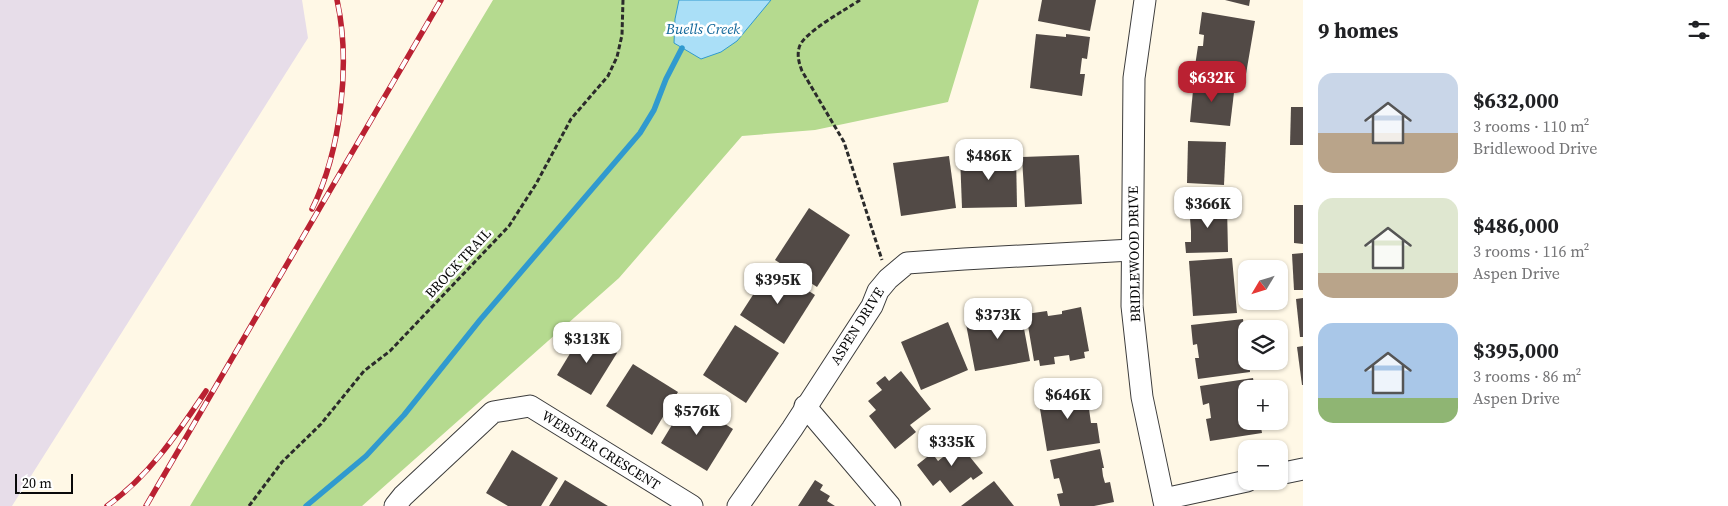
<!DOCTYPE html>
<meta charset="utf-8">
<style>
body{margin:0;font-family:"Source Serif 4",serif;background:#f2f2f2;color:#202124;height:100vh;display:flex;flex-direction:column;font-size:19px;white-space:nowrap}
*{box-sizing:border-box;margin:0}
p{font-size:16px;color:#757577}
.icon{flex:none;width:28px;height:28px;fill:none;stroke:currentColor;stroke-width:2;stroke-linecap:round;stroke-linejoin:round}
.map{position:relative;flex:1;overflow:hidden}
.panel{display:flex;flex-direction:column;background:#fff;width:425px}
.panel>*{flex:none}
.needle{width:32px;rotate:232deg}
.buttons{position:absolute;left:1238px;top:260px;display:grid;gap:10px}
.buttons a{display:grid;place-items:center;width:50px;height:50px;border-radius:10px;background:#fff;box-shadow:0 1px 4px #0004;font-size:25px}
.scale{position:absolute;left:15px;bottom:12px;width:58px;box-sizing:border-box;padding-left:5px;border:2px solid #090909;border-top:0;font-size:14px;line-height:18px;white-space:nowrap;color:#090909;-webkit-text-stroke:4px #fff;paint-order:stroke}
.price{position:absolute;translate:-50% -42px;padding:0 11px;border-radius:10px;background:#fff;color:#222;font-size:16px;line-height:32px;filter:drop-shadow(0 1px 2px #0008)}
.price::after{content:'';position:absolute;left:50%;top:30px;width:15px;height:11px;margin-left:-8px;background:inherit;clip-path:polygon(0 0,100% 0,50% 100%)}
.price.selected{background:#ba2132;color:#fff}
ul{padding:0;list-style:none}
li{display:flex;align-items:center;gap:15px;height:125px;padding:0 15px}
li span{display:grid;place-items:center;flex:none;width:140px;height:100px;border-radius:15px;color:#555}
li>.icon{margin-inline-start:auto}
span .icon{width:60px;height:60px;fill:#fffc;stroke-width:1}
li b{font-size:21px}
h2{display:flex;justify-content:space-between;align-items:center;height:60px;padding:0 15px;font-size:21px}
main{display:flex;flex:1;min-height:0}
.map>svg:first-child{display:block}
</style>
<main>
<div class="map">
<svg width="1303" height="506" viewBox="0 0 1303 506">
<rect width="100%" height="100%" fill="#fff8e6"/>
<polygon fill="#e7dde9" points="0,0 302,0 308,38 12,506 0,506"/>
<polygon fill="#b5da8f" points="493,0 979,0 948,102 815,130 742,136 619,278 362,506 190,506"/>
<polygon fill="#aadff7" stroke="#309acf" points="679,0 771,0 737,41 721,52 701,59 674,43 675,19"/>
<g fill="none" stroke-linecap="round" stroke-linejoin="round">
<polyline stroke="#309acf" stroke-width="5.5" points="306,506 366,456 404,415 480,320 640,133 654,110 666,79 682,48"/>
</g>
<g fill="#524a46">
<polygon points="1042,0 1096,0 1090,31 1038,21"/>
<polygon points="1225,0 1250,0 1249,6"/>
<polygon points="1202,12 1255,21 1246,74 1195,66 1198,46 1203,46 1204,35 1199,34"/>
<polygon points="1036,34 1066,37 1066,34 1090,37 1087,59 1082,58 1080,74 1085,74 1082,96 1030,88"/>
<polygon points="1194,80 1235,84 1230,126 1190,122"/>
<polygon points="1291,107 1303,107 1303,145 1290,145"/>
<polygon points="1188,141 1226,142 1224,185 1187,183"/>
<polygon points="1016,154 1017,207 962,208 960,155"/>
<polygon points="1079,155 1082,204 1025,207 1022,157"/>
<polygon points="949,156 956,208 901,216 893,163"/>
<polygon points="1294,205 1303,205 1303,244 1294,243"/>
<polygon points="1227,206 1228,252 1186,253 1185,242 1191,242 1191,231 1190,218 1185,218 1185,207"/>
<polygon points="809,208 850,235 817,287 775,260"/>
<polygon points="1303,253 1303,290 1294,290 1292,254"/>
<polygon points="1232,258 1237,313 1193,316 1189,261"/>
<polygon points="771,267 815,295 784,344 740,315"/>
<polygon points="1303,298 1303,337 1300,337 1296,299"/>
<polygon points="1020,307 1030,361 975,371 965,319 987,315 988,321 1002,318 1001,311"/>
<polygon points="1081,307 1089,351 1084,352 1085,358 1070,361 1069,355 1054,357 1055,364 1040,366 1039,360 1034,361 1026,314 1047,311 1048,316 1062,314 1062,311"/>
<polygon points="1243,319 1246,342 1246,361 1249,361 1250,372 1198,379 1195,358 1199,358 1197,344 1193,345 1191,325"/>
<polygon points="948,322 968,370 921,390 901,342"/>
<polygon points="735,325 779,353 746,403 703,375"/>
<polygon points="583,332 617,353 591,395 557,375"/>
<polygon points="1303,346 1303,385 1302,385 1297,347"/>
<polygon points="633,364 678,392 652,435 606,406"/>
<polygon points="901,371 931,409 910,425 916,432 895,449 869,416 876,410 868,401 882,390 876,383 885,376 889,381"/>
<polygon points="1253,378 1255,389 1246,389 1246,421 1260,421 1262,433 1210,441 1206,419 1211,418 1209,403 1203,405 1200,386"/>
<polygon points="1091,388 1094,408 1089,409 1091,423 1097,423 1100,443 1047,451 1038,397"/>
<polygon points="687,400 733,429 707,471 661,443"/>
<polygon points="967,438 977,451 970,457 983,473 973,480 971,477 950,493 940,480 933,486 917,465 932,453 938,461"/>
<polygon points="1100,449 1104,468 1102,468 1103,476 1105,483 1110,482 1114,502 1094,506 1060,506 1057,494 1063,493 1061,485 1059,478 1054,479 1050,460"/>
<polygon points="512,450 558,478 541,506 508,506 486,493"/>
<polygon points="565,480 588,494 608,506 549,506"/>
<polygon points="815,480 823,485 820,490 830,496 827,501 835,506 798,506"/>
<polygon points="994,481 1014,506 961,506"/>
</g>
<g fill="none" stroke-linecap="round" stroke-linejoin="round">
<g stroke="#3c3c3c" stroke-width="23">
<g id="minor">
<polyline points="1145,0 1134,78 1132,306 1142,397 1165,506"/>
<polyline points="805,406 890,506"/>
<polyline points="1279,474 1303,469"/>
<polyline points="1164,499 1247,481"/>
<polyline points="395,506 403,496 493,412 530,406 692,506"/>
<polyline points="738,506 792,429 872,306 878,291 888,279 907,263 964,259 1132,250"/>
</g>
</g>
<g stroke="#2b2b2b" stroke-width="3" stroke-dasharray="5 2.5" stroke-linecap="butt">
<path d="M860 0C847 9 802 33 799 48 797 56 799 63 802 71L844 142 882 260"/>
<polyline points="249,506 282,462 321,424 364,371 390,351 509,226 536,184 571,119 608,76 617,57 622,35 623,0"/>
</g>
<use href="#minor" stroke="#fff" stroke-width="21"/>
<g stroke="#ba2132" stroke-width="5.5">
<g id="rail">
<path d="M312 209C341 151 351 63 337 0"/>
<path d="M107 506C150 475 177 434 206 391"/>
<polyline points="146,506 441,0"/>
</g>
</g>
<use href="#rail" stroke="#fff" stroke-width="4" stroke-dasharray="11" stroke-linecap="butt"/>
</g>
<g text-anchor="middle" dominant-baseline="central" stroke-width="5" stroke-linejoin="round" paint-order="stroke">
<g font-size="14" fill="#090909" stroke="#fff">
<text transform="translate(1134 254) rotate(-91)">BRIDLEWOOD DRIVE</text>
<text transform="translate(458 263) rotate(-47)">BROCK TRAIL</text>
<text transform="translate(857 326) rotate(-58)">ASPEN DRIVE</text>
<text transform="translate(601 450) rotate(32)">WEBSTER CRESCENT</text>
</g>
<g font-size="15" font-style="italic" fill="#12689b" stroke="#fff">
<text x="703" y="28">Buells Creek</text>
</g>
</g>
</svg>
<div class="buttons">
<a><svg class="needle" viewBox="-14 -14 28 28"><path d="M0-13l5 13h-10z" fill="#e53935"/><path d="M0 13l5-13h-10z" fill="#757577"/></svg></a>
<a><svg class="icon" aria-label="layers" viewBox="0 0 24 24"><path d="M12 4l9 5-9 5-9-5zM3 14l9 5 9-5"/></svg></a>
<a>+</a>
<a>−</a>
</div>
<div class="scale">20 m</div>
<b class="price selected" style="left:1212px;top:103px">$632K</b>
<b class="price" style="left:989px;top:181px">$486K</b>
<b class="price" style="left:1208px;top:229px">$366K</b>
<b class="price" style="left:778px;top:305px">$395K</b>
<b class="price" style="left:998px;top:340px">$373K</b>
<b class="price" style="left:587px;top:364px">$313K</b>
<b class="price" style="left:1068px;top:420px">$646K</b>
<b class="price" style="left:697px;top:436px">$576K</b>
<b class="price" style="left:952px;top:467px">$335K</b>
</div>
<section class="panel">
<h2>9 homes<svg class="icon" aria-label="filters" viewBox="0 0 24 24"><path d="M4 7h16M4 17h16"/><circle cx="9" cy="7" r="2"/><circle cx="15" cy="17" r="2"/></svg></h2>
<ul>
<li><span style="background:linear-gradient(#c9d6e8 60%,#b9a48a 0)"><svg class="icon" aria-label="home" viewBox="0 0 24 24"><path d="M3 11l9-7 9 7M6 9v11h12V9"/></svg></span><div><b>$632,000</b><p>3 rooms · 110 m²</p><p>Bridlewood Drive</p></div></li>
<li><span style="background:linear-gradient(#dfe7d0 75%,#b9a48a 0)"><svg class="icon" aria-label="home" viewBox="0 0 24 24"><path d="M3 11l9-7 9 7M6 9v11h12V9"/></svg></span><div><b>$486,000</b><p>3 rooms · 116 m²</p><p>Aspen Drive</p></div></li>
<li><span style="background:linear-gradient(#a9c7e8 75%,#8fb573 0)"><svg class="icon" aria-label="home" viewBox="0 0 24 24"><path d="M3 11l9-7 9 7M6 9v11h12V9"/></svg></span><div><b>$395,000</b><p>3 rooms · 86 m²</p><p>Aspen Drive</p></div></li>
</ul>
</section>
</main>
